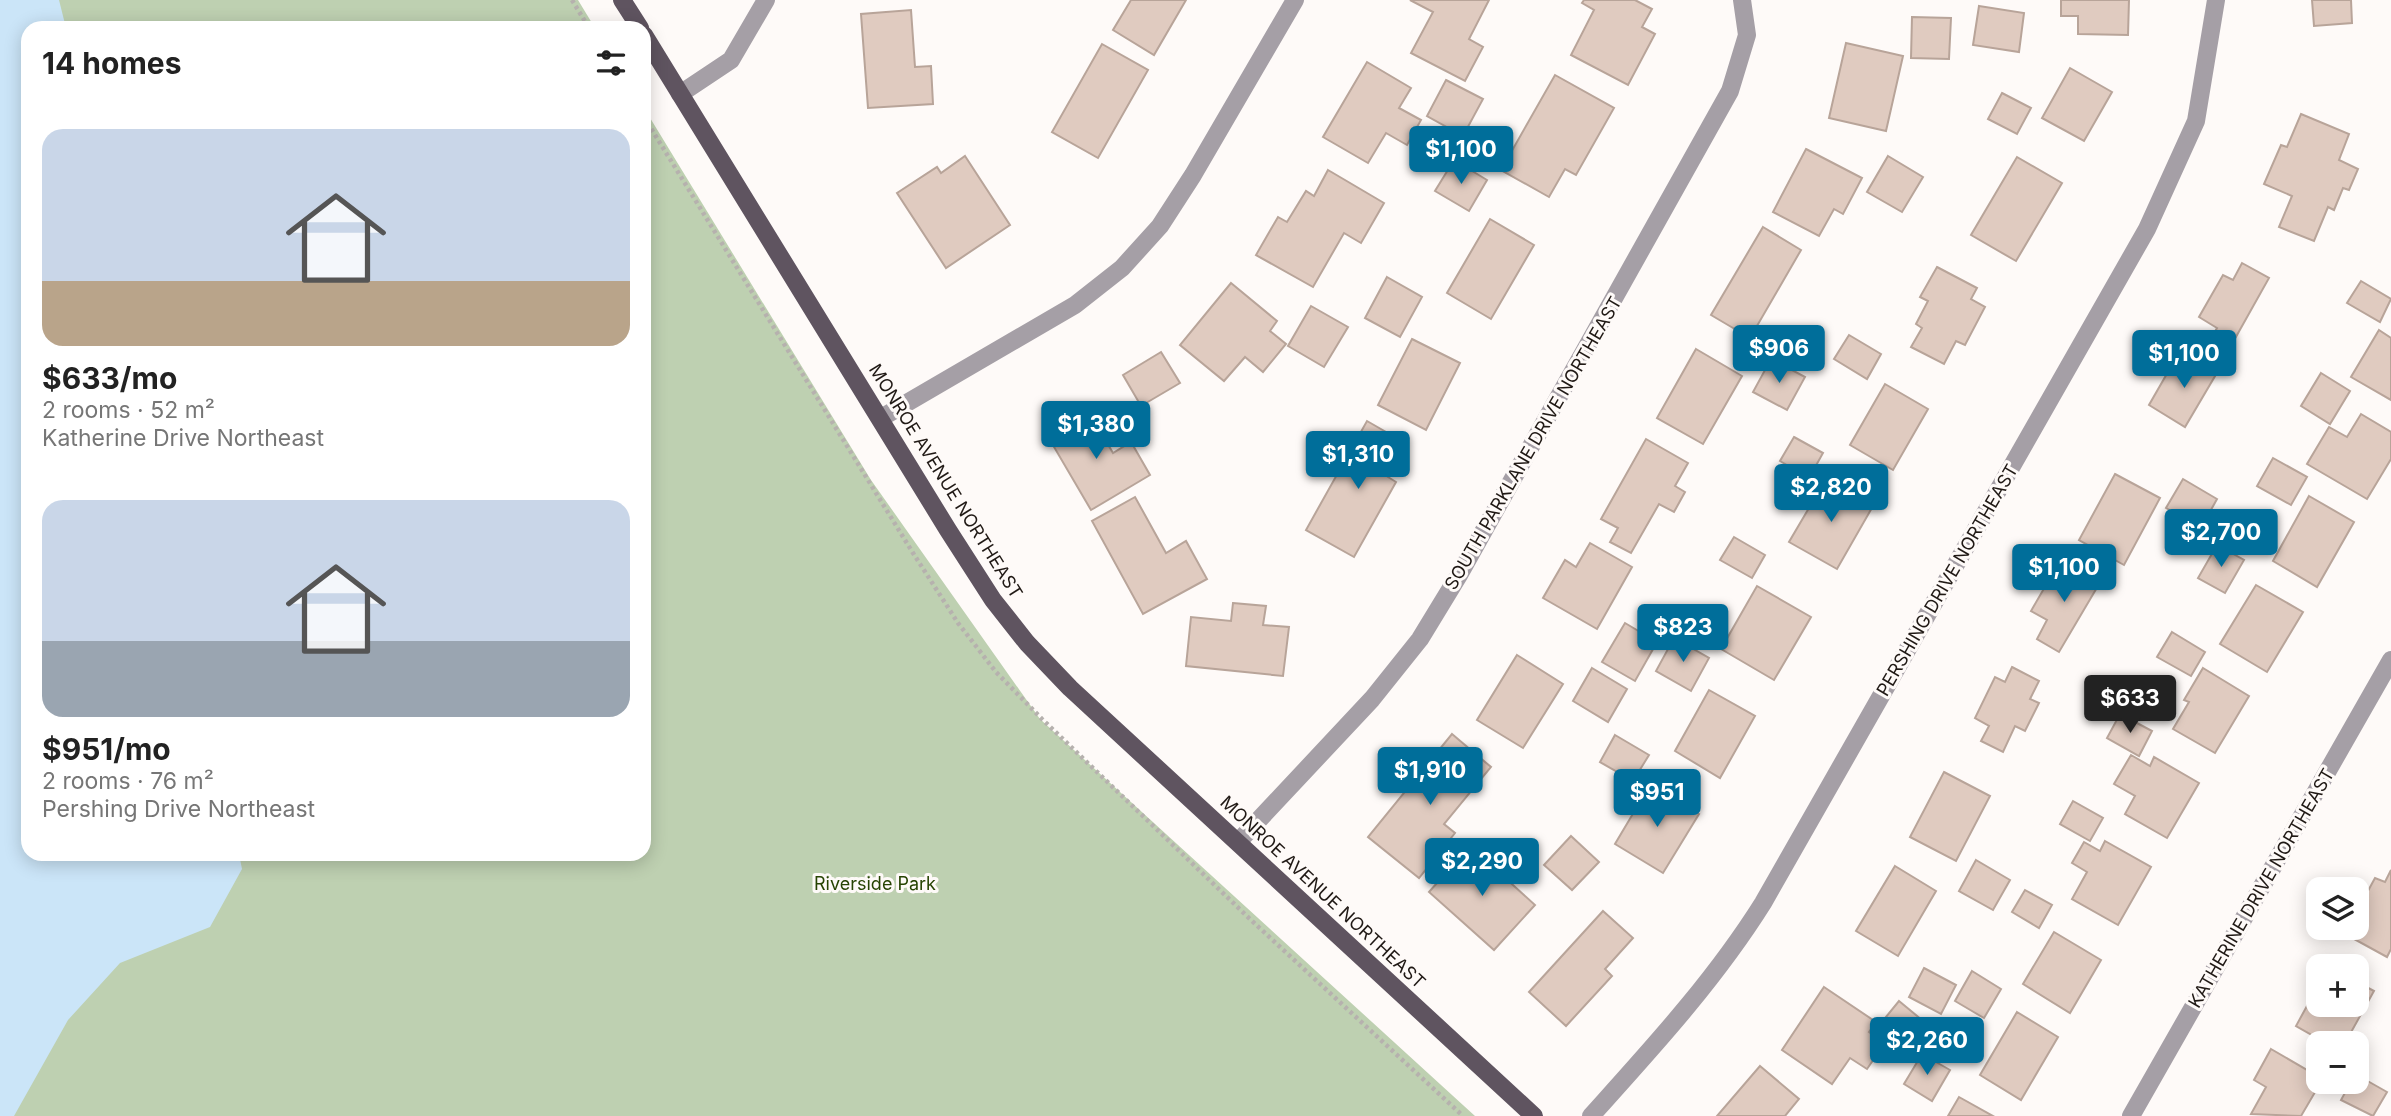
<!DOCTYPE html>
<meta charset="utf-8">
<style>
body{margin:0;font-family:Inter,sans-serif;background:#f2f2f2;color:#222;height:100vh;display:flex;flex-direction:column;font-size:26px;white-space:nowrap}
*{box-sizing:border-box;margin:0}
p{font-size:23px;color:#767676}
.icon{flex:none;width:38px;height:38px;fill:none;stroke:currentColor;stroke-width:2;stroke-linecap:round;stroke-linejoin:round}
.map{position:relative;flex:1;overflow:hidden}
.panel{position:absolute;left:21px;top:21px;width:630px;height:840px;display:flex;flex-direction:column;background:#fff;border-radius:21px;box-shadow:0 4px 18px #0003}
.panel>*{flex:none}
.controls{position:absolute;left:2306px;top:877px;display:grid;gap:14px}
.controls a{display:grid;place-items:center;width:63px;height:63px;border-radius:14px;background:#fff;box-shadow:0 4px 18px #0003;font-size:35px}
.price{position:absolute;translate:-50% -60px;padding:0 16px;border-radius:7px;background:#006e9a;color:#fff;font-size:23px;line-height:46px;filter:drop-shadow(0 2px 4px #0008)}
.price::after{content:'';position:absolute;left:50%;top:42px;width:21px;height:16px;margin-left:-10px;background:inherit;clip-path:polygon(0 0,100% 0,50% 100%)}
.price.selected{background:#222;color:#fff}
ul{padding:0;list-style:none}
li{display:grid;align-content:center;gap:14px;height:371px;padding:0 21px}
li span{display:grid;place-items:center;height:217px;border-radius:21px;color:#555}
li>.icon{margin-inline-start:auto}
span .icon{width:126px;height:126px;fill:#fffc;stroke-width:1}
li b{font-size:30px}
h2{display:flex;justify-content:space-between;align-items:center;height:84px;padding:0 21px;font-size:30px}
.map>svg:first-child{display:block}
</style>
<div class="map">
<svg width="2391" height="1116" viewBox="0 0 2391 1116">
<rect width="100%" height="100%" fill="#fefaf8"/>
<polygon fill="#bed0b1" points="0,0 578,0 595,28 28,28 28,854 644,854 644,108 871,480 1040,719 1475,1116 0,1116"/>
<polygon fill="#cbe5f8" points="0,0 59,0 66,28 28,28 28,854 239,854 242,869 210,927 120,963 68,1020 14,1116 0,1116"/>
<g fill="#e0cbc0" stroke="#b8a499" stroke-width="2">
<polygon points="1131,0 1186,0 1154,55 1113,30"/>
<polygon points="1410,0 1489,0 1469,39 1483,47 1465,81 1411,53 1433,12"/>
<polygon points="1584,0 1635,0 1652,9 1642,27 1655,34 1628,85 1571,55 1594,10 1582,3"/>
<polygon points="2061,0 2129,0 2128,35 2078,34 2078,16 2061,16"/>
<polygon points="2312,0 2351,0 2352,23 2314,26"/>
<polygon points="1979,6 2024,13 2019,52 1973,45"/>
<polygon points="911,10 915,67 931,66 933,104 868,108 861,14"/>
<polygon points="1912,17 1951,18 1949,59 1911,58"/>
<polygon points="1846,43 1903,56 1886,131 1829,118"/>
<polygon points="1102,44 1148,70 1098,158 1052,132"/>
<polygon points="1367,62 1411,88 1399,108 1421,120 1407,145 1386,133 1368,163 1323,137"/>
<polygon points="2070,68 2112,92 2084,141 2042,118"/>
<polygon points="1555,75 1614,108 1576,175 1565,169 1549,197 1501,170"/>
<polygon points="1446,80 1483,99 1463,136 1427,116"/>
<polygon points="2002,93 2031,108 2017,134 1988,119"/>
<polygon points="2301,114 2349,134 2339,160 2358,169 2349,190 2343,188 2334,210 2328,207 2314,241 2279,227 2292,196 2264,184 2281,145 2287,147"/>
<polygon points="1806,149 1862,178 1843,214 1834,209 1819,236 1773,212"/>
<polygon points="965,156 1010,225 946,268 897,193 937,167 941,173"/>
<polygon points="1888,156 1923,177 1902,212 1867,192"/>
<polygon points="2017,157 2062,183 2016,261 1971,235"/>
<polygon points="1454,160 1487,180 1469,211 1435,191"/>
<polygon points="1328,170 1384,203 1361,243 1344,233 1313,287 1256,255 1278,217 1287,222 1306,191 1314,196"/>
<polygon points="1490,219 1534,245 1491,319 1447,293"/>
<polygon points="1763,227 1801,250 1750,338 1711,315"/>
<polygon points="2242,263 2269,278 2228,351 2210,340 2217,328 2199,317 2223,275 2233,280"/>
<polygon points="1937,267 1977,288 1971,299 1985,307 1965,345 1956,341 1944,364 1911,347 1922,328 1916,324 1928,301 1920,297"/>
<polygon points="1387,277 1422,297 1400,337 1365,318"/>
<polygon points="2361,281 2391,299 2380,322 2347,303"/>
<polygon points="1231,283 1277,321 1270,331 1286,344 1263,372 1245,357 1224,381 1180,345"/>
<polygon points="1311,306 1348,327 1324,367 1288,346"/>
<polygon points="2379,330 2391,338 2391,400 2351,377"/>
<polygon points="1849,335 1881,354 1867,379 1834,359"/>
<polygon points="1412,339 1460,363 1426,430 1378,405"/>
<polygon points="1696,349 1742,376 1703,444 1657,418"/>
<polygon points="1161,352 1180,383 1141,406 1123,375"/>
<polygon points="2189,354 2218,371 2185,427 2149,405 2172,365 2180,370"/>
<polygon points="1771,359 1805,377 1787,410 1753,392"/>
<polygon points="2321,373 2350,391 2330,424 2301,406"/>
<polygon points="1885,384 1928,409 1893,470 1850,445"/>
<polygon points="1089,412 1113,453 1131,442 1150,475 1091,510 1047,435"/>
<polygon points="2361,414 2391,432 2391,459 2367,499 2307,464 2329,427 2347,437"/>
<polygon points="1367,421 1407,444 1388,477 1396,482 1354,557 1306,530"/>
<polygon points="1794,437 1823,453 1809,478 1780,461"/>
<polygon points="1646,439 1688,463 1675,486 1685,492 1674,512 1659,504 1631,553 1610,542 1618,528 1601,519"/>
<polygon points="2273,458 2307,477 2291,505 2257,486"/>
<polygon points="2115,474 2160,498 2124,565 2079,540"/>
<polygon points="1826,479 1873,506 1837,569 1789,542"/>
<polygon points="2183,479 2217,499 2201,528 2166,508"/>
<polygon points="2309,496 2354,522 2317,587 2273,561"/>
<polygon points="1135,497 1166,553 1186,541 1207,579 1143,614 1092,521"/>
<polygon points="1734,537 1765,555 1752,578 1720,560"/>
<polygon points="1590,543 1632,567 1597,629 1543,598 1565,560 1576,567"/>
<polygon points="2217,545 2244,560 2225,593 2198,578"/>
<polygon points="2072,562 2102,579 2059,652 2037,639 2047,620 2031,611 2053,573 2062,578"/>
<polygon points="2256,585 2303,612 2267,672 2220,644"/>
<polygon points="1757,586 1811,617 1774,680 1721,649"/>
<polygon points="1233,603 1266,606 1263,625 1289,627 1283,676 1186,666 1191,617 1231,621"/>
<polygon points="1625,623 1657,642 1635,681 1602,662"/>
<polygon points="2172,632 2205,652 2191,676 2157,657"/>
<polygon points="1674,638 1709,658 1691,691 1656,671"/>
<polygon points="1517,655 1563,684 1523,748 1477,720"/>
<polygon points="2012,667 2039,681 2030,699 2039,703 2025,731 2015,726 2003,752 1981,741 1989,726 1975,718 1995,677 2005,682"/>
<polygon points="1592,668 1627,689 1608,722 1573,701"/>
<polygon points="2203,668 2249,696 2215,753 2173,729 2189,702 2184,700"/>
<polygon points="1709,690 1755,716 1720,778 1675,751"/>
<polygon points="2120,714 2152,731 2139,756 2107,738"/>
<polygon points="1452,734 1491,767 1444,824 1455,833 1419,878 1368,837"/>
<polygon points="1615,735 1649,755 1633,781 1600,762"/>
<polygon points="2131,755 2150,766 2154,757 2199,783 2167,838 2125,814 2135,796 2114,784"/>
<polygon points="1944,772 1990,796 1956,861 1910,837"/>
<polygon points="1650,785 1699,814 1663,873 1615,844"/>
<polygon points="2073,801 2103,818 2090,841 2060,824"/>
<polygon points="1571,836 1599,862 1572,890 1544,865"/>
<polygon points="2105,841 2151,867 2118,925 2072,899 2087,872 2072,863 2084,842 2100,851"/>
<polygon points="1470,846 1535,905 1494,950 1429,892"/>
<polygon points="1976,860 2010,880 1993,910 1959,891"/>
<polygon points="1895,866 1936,891 1898,956 1856,931"/>
<polygon points="2391,870 2391,949 2387,957 2345,934 2348,928 2357,928 2357,911 2375,878 2385,882"/>
<polygon points="2025,890 2052,905 2039,928 2012,912"/>
<polygon points="1603,911 1633,938 1605,969 1612,976 1566,1026 1529,992"/>
<polygon points="2054,932 2101,960 2070,1013 2023,984"/>
<polygon points="1924,968 1956,985 1941,1014 1909,997"/>
<polygon points="1972,971 2001,989 1984,1018 1955,1001"/>
<polygon points="2357,982 2374,991 2345,1043 2326,1043 2296,1026 2319,984 2319,1004 2357,1004"/>
<polygon points="1824,987 1876,1022 1869,1032 1885,1043 1867,1069 1850,1058 1832,1084 1782,1050"/>
<polygon points="1899,1001 1928,1025 1906,1052 1877,1028"/>
<polygon points="2017,1012 2058,1037 2021,1100 1980,1075"/>
<polygon points="2271,1049 2319,1077 2321,1082 2301,1116 2251,1114 2266,1087 2254,1080"/>
<polygon points="1922,1054 1950,1070 1932,1101 1904,1084"/>
<polygon points="1760,1066 1799,1099 1785,1116 1717,1116"/>
<polygon points="2357,1075 2387,1092 2373,1116 2341,1100 2351,1082 2357,1082"/>
<polygon points="1959,1097 1993,1116 1948,1116"/>
</g>
<g fill="none" stroke-linecap="round" stroke-linejoin="round">
<g stroke="#b6b1ae" stroke-width="4.5" stroke-dasharray="3.5 3.5" stroke-linecap="butt">
<polyline points="572,0 589,28"/>
<polyline points="644,117 913,553 958,623 996,672 1042,719 1252,921 1463,1116"/>
</g>
<g stroke="#a59fa6" stroke-width="18">
<polyline points="680,94 731,60 766,0"/>
<polyline points="881,418 1075,305 1122,268 1160,226 1193,175 1295,0"/>
<polyline points="1239,841 1372,699 1420,639 1459,575 1730,91 1747,35 1742,0"/>
<path d="M1591 1116C1653 1047 1714 981 1763 903L2147 229 2196 121 2216 0"/>
<polyline points="2131,1116 2391,660"/>
</g>
<g stroke="#5f5460" stroke-width="18">
<polyline points="622,0 640,28"/>
<polyline points="644,35 948,530 993,600 1027,643 1070,688 1534,1116"/>
</g>
</g>
<g text-anchor="middle" dominant-baseline="central" stroke-width="6" stroke-linejoin="round" paint-order="stroke">
<g font-size="18" fill="#201915" stroke="#fefaf8">
<text transform="translate(1533 443) rotate(-60)">SOUTH PARKLANE DRIVE NORTHEAST</text>
<text transform="translate(946 481) rotate(58)">MONROE AVENUE NORTHEAST</text>
<text transform="translate(1947 580) rotate(-60)">PERSHING DRIVE NORTHEAST</text>
<text transform="translate(2261 888) rotate(-60)">KATHERINE DRIVE NORTHEAST</text>
<text transform="translate(1323 892) rotate(43)">MONROE AVENUE NORTHEAST</text>
</g>
<g font-size="18" fill="#274403" stroke="#fefaf8">
<text x="875" y="883">Riverside Park</text>
</g>
</g>
</svg>
<div class="controls">
<a><svg class="icon" aria-label="layers" viewBox="0 0 24 24"><path d="M12 4l9 5-9 5-9-5zM3 14l9 5 9-5"/></svg></a>
<a>+</a>
<a>−</a>
</div>
<b class="price" style="left:1461px;top:186px">$1,100</b>
<b class="price" style="left:1779px;top:385px">$906</b>
<b class="price" style="left:2184px;top:390px">$1,100</b>
<b class="price" style="left:1096px;top:461px">$1,380</b>
<b class="price" style="left:1358px;top:491px">$1,310</b>
<b class="price" style="left:1831px;top:524px">$2,820</b>
<b class="price" style="left:2221px;top:569px">$2,700</b>
<b class="price" style="left:2064px;top:604px">$1,100</b>
<b class="price" style="left:1683px;top:664px">$823</b>
<b class="price selected" style="left:2130px;top:735px">$633</b>
<b class="price" style="left:1430px;top:807px">$1,910</b>
<b class="price" style="left:1657px;top:829px">$951</b>
<b class="price" style="left:1482px;top:898px">$2,290</b>
<b class="price" style="left:1927px;top:1077px">$2,260</b>
<section class="panel">
<h2>14 homes<svg class="icon" aria-label="filters" viewBox="0 0 24 24"><path d="M4 7h16M4 17h16"/><circle cx="9" cy="7" r="2"/><circle cx="15" cy="17" r="2"/></svg></h2>
<ul>
<li><span style="background:linear-gradient(#c9d6e8 70%,#b9a48a 0)"><svg class="icon" aria-label="home" viewBox="0 0 24 24"><path d="M3 11l9-7 9 7M6 9v11h12V9"/></svg></span><div><b>$633/mo</b><p>2 rooms · 52 m²</p><p>Katherine Drive Northeast</p></div></li>
<li><span style="background:linear-gradient(#c9d6e8 65%,#9aa5b1 0)"><svg class="icon" aria-label="home" viewBox="0 0 24 24"><path d="M3 11l9-7 9 7M6 9v11h12V9"/></svg></span><div><b>$951/mo</b><p>2 rooms · 76 m²</p><p>Pershing Drive Northeast</p></div></li>
</ul>
</section>
</div>
